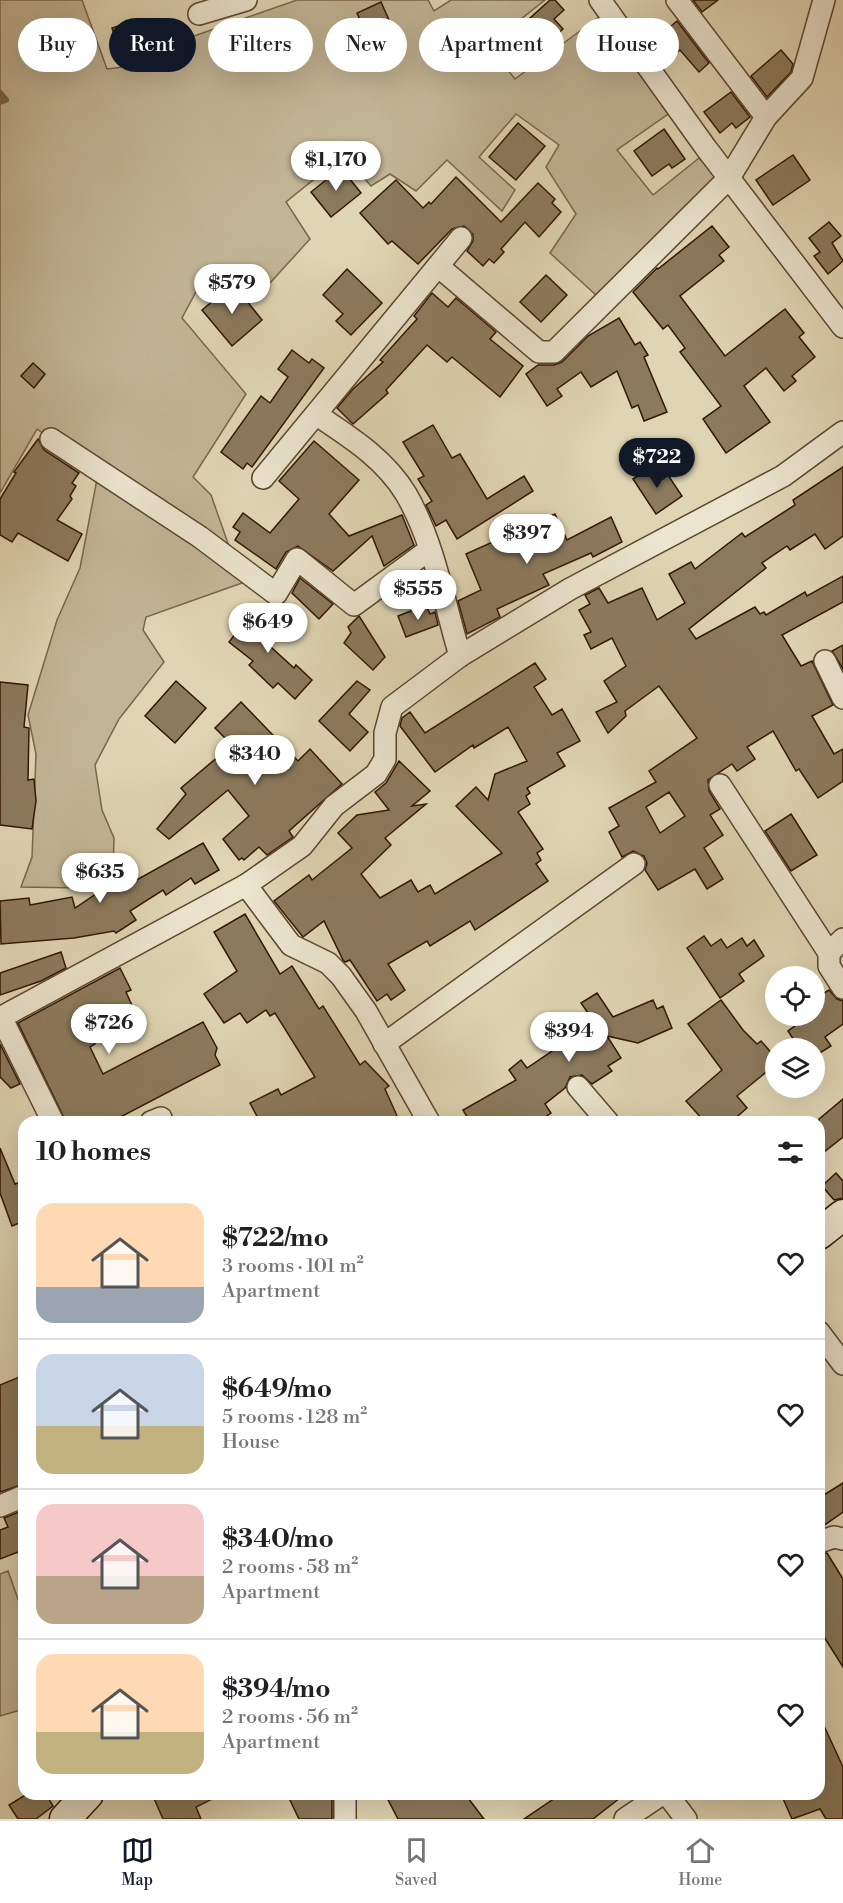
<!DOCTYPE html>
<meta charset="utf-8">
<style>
body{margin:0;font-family:"Libre Bodoni",serif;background:#f6f6f6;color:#202124;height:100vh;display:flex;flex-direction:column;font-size:22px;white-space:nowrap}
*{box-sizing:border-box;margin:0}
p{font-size:20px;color:#757577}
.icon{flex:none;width:33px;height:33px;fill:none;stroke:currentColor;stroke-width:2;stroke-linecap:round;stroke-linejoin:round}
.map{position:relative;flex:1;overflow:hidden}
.sheet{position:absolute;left:18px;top:1116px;width:807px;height:684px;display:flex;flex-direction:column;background:#fff;border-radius:18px;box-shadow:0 6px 24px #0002}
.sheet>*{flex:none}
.hud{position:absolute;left:18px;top:18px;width:807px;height:54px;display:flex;gap:12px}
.controls{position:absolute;left:765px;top:966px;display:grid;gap:12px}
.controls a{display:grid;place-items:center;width:60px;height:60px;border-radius:50%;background:#fff;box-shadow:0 6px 24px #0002;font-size:30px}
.price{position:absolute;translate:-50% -51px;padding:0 14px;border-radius:21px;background:#fff;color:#222;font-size:20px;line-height:39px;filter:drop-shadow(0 2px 3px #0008)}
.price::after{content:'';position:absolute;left:50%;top:36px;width:18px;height:14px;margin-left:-9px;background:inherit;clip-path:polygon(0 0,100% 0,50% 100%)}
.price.current{background:#111827;color:#fff}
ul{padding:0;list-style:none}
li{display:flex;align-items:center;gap:18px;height:150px;padding:0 18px}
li+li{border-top:2px solid #e0e0e0}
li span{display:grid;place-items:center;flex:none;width:168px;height:120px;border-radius:18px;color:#555}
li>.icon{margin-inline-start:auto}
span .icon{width:72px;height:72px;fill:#fffc;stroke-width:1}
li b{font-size:26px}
h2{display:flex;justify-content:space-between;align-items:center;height:72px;padding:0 18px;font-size:26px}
.tag{padding:0 21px;border-radius:27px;background:#fff;box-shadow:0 6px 24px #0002;font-size:21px;line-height:54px}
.tag.current{background:#111827;color:#fff}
.tabs{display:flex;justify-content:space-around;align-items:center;height:84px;border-top:2px solid #e0e0e0;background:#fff;font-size:16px;color:#757577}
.tabs a{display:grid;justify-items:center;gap:3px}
.tabs .current{color:#111827}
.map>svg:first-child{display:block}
</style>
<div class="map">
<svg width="843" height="1819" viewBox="0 0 843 1819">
<rect width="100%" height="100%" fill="#e0d5b3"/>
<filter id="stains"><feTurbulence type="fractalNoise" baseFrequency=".00333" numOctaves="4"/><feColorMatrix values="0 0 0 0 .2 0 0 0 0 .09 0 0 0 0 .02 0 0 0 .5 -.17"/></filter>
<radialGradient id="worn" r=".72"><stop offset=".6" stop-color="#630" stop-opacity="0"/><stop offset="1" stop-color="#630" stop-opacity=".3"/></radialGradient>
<g fill="#c2b595" stroke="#79664a" stroke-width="1.5">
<polygon points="0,0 82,0 107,69 187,59 191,37 297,0 428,0 434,11 451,0 545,0 488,45 515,79 599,17 671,112 617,150 653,195 699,158 716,176 597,296 550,253 576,214 546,167 559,145 516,114 479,157 515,190 502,211 447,160 416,191 390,174 371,186 344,155 286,202 310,239 270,283 205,275 182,318 246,394 193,477 211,495 242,583 146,617 143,630 164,662 119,719 95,765 102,810 114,838 113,872 84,888 21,887 32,857 36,754 28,715 57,620 80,568 98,474 37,429 0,493"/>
<polygon points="8,1571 24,1616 24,1709 0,1716 0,1574"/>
</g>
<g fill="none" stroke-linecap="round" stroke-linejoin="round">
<polyline stroke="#766247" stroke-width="6" points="0,93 6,100 0,102"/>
</g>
<g fill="#8c7a5d" stroke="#301700" stroke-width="1.5" fill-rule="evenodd">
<polygon points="550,0 555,0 564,10 554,19 563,29 520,69 499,46"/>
<polygon points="693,0 718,0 702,12"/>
<polygon points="381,2 393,29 369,39 357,13"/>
<polygon points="163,20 171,43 122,59 112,28 131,22 133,30"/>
<polygon points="677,21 709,63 699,72 680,50 663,64 648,45"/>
<polygon points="781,50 793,64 791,72 767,97 751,76"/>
<polygon points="731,92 750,117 736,128 732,123 720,133 704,112"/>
<polygon points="518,123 545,146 516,180 489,157"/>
<polygon points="664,129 685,159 672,168 669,164 652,176 634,151"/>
<polygon points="793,155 810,180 773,205 756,180"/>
<polygon points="341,168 361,193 331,217 311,192"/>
<polygon points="456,177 501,222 538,183 555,199 552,203 561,212 539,237 525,222 501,249 504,252 494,263 489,259 483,266 467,251 473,241 473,234 464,226 452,229 418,264 392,241 388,244 360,213 396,180 423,208 429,202 431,204"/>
<polygon points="829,222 841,236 832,243 843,261 828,274 814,256 820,252 809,238"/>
<polygon points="712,226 729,247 719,255 724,261 680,296 725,356 785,309 804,333 799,337 815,357 792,376 796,381 784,391 766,368 744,386 770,422 726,453 703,419 721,406 680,352 685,348 668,325 663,329 633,292 657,268 658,269"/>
<polygon points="347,269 382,303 351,335 336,321 343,314 323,295"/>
<polygon points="546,275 567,295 541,322 520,302"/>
<polygon points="233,284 262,320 232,346 202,310"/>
<polygon points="432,293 448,307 456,298 496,332 490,339 523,366 500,397 452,357 447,362 427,345 386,390 388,393 353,424 337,408 353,389 383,362 380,360 417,319 414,316"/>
<polygon points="619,318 635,345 640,342 648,355 644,357 667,412 644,421 638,405 632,408 617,371 591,387 581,372 557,389 562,396 547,406 526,374 538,365 554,365 562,362 588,336"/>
<polygon points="292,350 309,363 312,359 324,368 252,467 247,463 243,469 221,452 261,396 270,403 288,377 278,369"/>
<polygon points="33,363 45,374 34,388 21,376"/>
<polygon points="433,425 452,458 460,454 487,499 524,476 533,491 457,539 446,520 436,526 426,505 432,501 418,479 424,476 403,442"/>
<polygon points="38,439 44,450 79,473 72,483 76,486 70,496 72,499 57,520 82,534 68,561 18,533 12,542 0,535 0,499 16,473 14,472"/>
<polygon points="314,441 359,480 329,514 349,536 402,515 414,545 384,566 372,536 333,571 298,546 286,552 276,569 235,540 240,532 233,527 243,513 270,533 299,499 279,481"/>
<polygon points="654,466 663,479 668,475 682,496 656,514 633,479"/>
<path d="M843 467V536L825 549 815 534 790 550 787 546 762 563 766 568 689 629 696 639 755 607 760 614 764 612 766 615 805 592 807 596 843 576V602L782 635 801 666 812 661 833 705 812 716 834 754 843 749V781L818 798 799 769 796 771 773 731 747 747 755 759 737 771 732 764 708 780 709 791 720 809 710 815 723 835 704 848 723 879 707 889 695 869 658 890 645 870 647 863 644 856 633 851 622 857 609 832 619 826 609 808 656 782 649 771 697 738 659 686 625 711 626 716 608 733 596 712 617 702 604 681 626 666 612 638 591 649 584 635 591 632 579 610 590 604 585 595 599 588 608 603 642 588 657 620 685 603 669 574 691 562 695 569 742 533 745 537 795 505 793 500ZM669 792 685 816 660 833 646 807Z"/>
<polygon points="555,514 567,540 611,517 622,542 593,557 591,553 543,574 549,585 497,609 500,617 467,634 458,601 481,590 466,554"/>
<polygon points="300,578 333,604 319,619 292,593"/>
<polygon points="258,604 276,619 261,638 294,668 296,665 312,680 295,699 278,683 273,688 249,665 253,661 229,642"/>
<polygon points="426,605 430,614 435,612 438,625 406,637 398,616"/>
<polygon points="359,616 385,657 373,670 344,643 351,633 348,627"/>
<polygon points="843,645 843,669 832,651"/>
<polygon points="535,663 546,679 534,687 552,715 562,709 580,741 557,753 565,766 527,788 530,793 526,796 530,804 518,812 543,849 537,853 541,860 536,864 548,881 475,930 470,921 430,946 427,941 388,964 405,990 391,1000 387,994 377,1001 350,960 345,962 343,960 324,921 303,937 274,901 309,875 312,880 352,848 338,833 357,815 389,810 375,792 386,783 399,761 430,791 412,806 426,804 385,838 391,845 361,874 380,898 411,880 418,892 430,885 435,894 502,853 456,806 476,787 488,800 495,774 527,761 508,727 474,748 473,745 435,772 400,726 402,718 410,712 425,733"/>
<polygon points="176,681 206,708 175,743 145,716"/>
<polygon points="357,681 370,690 349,714 368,732 350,751 319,721"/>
<polygon points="0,682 28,685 24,727 29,728 28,780 34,779 36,801 32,829 0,825"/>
<polygon points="241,702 298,761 310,749 342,784 289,831 293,837 267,855 259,847 244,860 242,858 239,860 223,839 249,816 228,790 169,839 157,829 186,794 181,788 232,745 215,728"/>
<polygon points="791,814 817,855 791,871 765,831"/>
<polygon points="203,843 219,870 195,884 191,878 166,895 163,890 130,911 136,920 116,933 114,931 74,938 1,944 0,901 29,898 30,905 72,897 75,908 127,873 133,882"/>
<polygon points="245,914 280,974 292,966 319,1009 323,1006 360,1065 365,1061 389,1086 385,1089 398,1118 389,1122 260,1122 250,1103 278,1089 281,1095 315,1077 275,1013 270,1016 266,1010 247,1023 240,1013 224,1023 204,994 237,971 214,932"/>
<polygon points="704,936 711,946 721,939 727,948 742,938 747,946 754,940 764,956 739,974 744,981 720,998 687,948"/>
<polygon points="61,952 66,968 41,981 0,995 0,973"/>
<polygon points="120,968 131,990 126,992 134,1010 89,1031 95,1044 90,1047 103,1074 203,1022 217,1048 215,1055 220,1065 111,1122 66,1122 18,1023"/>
<polygon points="829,990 837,999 843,1001 843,1024 825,1037 831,1046 815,1056 814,1048 799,1048 788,1031 796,1025 789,1016 814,1016 814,999"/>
<polygon points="597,993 613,1017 653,1000 657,1009 663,1006 672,1028 638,1043 607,1036 621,1058 608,1066 612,1071 592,1084 582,1075 570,1077 565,1088 545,1104 551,1113 538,1122 470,1122 463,1110 516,1080 509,1070 521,1060 527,1068 583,1030 576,1021 588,1013 581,1003"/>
<polygon points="721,1000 743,1030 757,1044 761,1041 776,1058 776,1064 737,1096 747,1108 731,1122 705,1122 686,1101 722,1070 688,1024"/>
<polygon points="0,1044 20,1084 11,1088 0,1077"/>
<polygon points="843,1099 843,1137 819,1156 819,1119"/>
<polygon points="0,1148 15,1184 24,1181 24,1221 12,1226 0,1193"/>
<polygon points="836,1173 843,1181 843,1198 834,1200 822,1186"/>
<polygon points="24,1375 24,1484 0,1492 0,1385"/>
<polygon points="843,1483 843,1512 819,1529 819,1498"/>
<polygon points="24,1510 24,1565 23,1566 18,1552 0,1559 0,1530 8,1527 4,1518"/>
<polygon points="827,1553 843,1579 843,1667 819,1629 819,1554"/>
<polygon points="819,1715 843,1767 843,1819 826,1819 820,1809 792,1819 781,1794 819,1794"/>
<polygon points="27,1794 46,1794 53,1806 36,1819 18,1819 9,1805"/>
<polygon points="152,1794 222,1794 196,1807 201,1819 163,1819"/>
<polygon points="287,1794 332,1794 332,1819 299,1819"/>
<polygon points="385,1794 465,1794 484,1819 398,1819"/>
<polygon points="561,1794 625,1794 593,1819 524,1819"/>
</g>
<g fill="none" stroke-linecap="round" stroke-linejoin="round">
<g stroke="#5c462d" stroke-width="24">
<g id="street">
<polyline points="600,0 706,148 843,327"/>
<polyline points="677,0 766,117"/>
<polyline points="199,14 246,0"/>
<polyline points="438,266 539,352 554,352 729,178 766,117 802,78 824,0"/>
<path d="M317 415C350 437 385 459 406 494 434 542 444 602 460 656"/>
<polyline points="51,439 200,537 276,594 297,559 354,605 429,550"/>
<polyline points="263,478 461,238"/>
<polyline points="825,661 843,698"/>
<polyline points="720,785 829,953"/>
<polyline points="246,885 291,945 328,963 341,976 366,1011 429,1122"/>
<polyline points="843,939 829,953 829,966 843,988"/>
<polyline points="1,1017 53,1122"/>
<polyline points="0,1018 246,885 302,846 334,806 376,774 385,759 385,733 392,707 460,656 570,589 783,476 843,432"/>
<polyline points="384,1044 634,864"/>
<polyline points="578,1087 608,1122"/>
<polyline points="151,1122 161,1118"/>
<polyline points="819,1332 843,1364"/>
<polyline points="0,1506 24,1496"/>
<polyline points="819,1542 834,1537 843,1539"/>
<polyline points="667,1794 686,1819"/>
<polyline points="345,1819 345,1794"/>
<polyline points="625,1819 662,1794"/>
</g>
</g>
<g stroke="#301700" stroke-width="33">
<g id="secondary">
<polyline points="819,1234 843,1215"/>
<polyline points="65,1819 88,1794"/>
</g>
</g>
<use href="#street" stroke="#ebe4ce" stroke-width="21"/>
<use href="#secondary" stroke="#ebe4ce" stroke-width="30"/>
</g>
<rect width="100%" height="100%" filter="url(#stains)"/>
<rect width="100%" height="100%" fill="url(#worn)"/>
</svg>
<div class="controls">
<a><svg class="icon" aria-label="locate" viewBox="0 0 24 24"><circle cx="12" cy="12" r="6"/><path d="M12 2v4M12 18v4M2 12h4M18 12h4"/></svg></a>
<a><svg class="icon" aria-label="layers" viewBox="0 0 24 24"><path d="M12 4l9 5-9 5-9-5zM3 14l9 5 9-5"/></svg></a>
</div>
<b class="price" style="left:336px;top:192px">$1,170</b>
<b class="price" style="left:232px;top:315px">$579</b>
<b class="price current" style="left:657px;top:489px">$722</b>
<b class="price" style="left:527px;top:565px">$397</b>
<b class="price" style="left:418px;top:621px">$555</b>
<b class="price" style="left:268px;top:654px">$649</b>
<b class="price" style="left:255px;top:786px">$340</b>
<b class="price" style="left:100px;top:904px">$635</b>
<b class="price" style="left:109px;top:1055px">$726</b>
<b class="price" style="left:569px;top:1063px">$394</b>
<div class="hud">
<a class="tag">Buy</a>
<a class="tag current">Rent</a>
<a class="tag">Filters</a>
<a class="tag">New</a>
<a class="tag">Apartment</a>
<a class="tag">House</a>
</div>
<section class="sheet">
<h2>10 homes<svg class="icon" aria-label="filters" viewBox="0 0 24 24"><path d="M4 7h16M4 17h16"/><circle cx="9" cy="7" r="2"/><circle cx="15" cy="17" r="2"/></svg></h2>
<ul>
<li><span style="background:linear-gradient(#ffd9b3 70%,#9aa5b1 0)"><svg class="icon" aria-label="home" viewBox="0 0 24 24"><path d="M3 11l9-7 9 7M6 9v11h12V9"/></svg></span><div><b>$722/mo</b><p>3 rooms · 101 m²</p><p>Apartment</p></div><svg class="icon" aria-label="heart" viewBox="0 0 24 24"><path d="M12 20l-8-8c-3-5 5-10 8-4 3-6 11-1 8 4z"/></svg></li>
<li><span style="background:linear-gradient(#c9d6e8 60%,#c2b280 0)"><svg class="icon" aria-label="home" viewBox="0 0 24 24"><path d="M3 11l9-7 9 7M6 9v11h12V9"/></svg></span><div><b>$649/mo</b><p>5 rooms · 128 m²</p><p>House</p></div><svg class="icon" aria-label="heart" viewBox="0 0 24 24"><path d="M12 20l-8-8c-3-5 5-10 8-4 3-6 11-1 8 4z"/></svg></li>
<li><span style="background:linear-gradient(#f6c9c9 60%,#b9a48a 0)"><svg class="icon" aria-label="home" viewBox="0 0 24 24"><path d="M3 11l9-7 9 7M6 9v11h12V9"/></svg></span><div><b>$340/mo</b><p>2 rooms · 58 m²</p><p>Apartment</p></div><svg class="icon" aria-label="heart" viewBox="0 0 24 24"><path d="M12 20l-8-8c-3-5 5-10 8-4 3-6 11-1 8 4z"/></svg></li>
<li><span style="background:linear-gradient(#ffd9b3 65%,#c2b280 0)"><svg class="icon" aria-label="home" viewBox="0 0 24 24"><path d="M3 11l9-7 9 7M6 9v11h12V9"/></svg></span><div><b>$394/mo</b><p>2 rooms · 56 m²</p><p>Apartment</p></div><svg class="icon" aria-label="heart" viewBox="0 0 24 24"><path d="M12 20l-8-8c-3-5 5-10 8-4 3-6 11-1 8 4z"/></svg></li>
</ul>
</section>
</div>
<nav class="tabs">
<a class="current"><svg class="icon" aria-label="map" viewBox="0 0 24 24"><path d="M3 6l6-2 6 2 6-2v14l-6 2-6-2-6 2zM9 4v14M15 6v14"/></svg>Map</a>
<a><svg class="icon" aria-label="saved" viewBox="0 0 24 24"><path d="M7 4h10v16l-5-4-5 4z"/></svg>Saved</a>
<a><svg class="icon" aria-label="home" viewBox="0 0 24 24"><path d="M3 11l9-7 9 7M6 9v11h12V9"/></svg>Home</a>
</nav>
